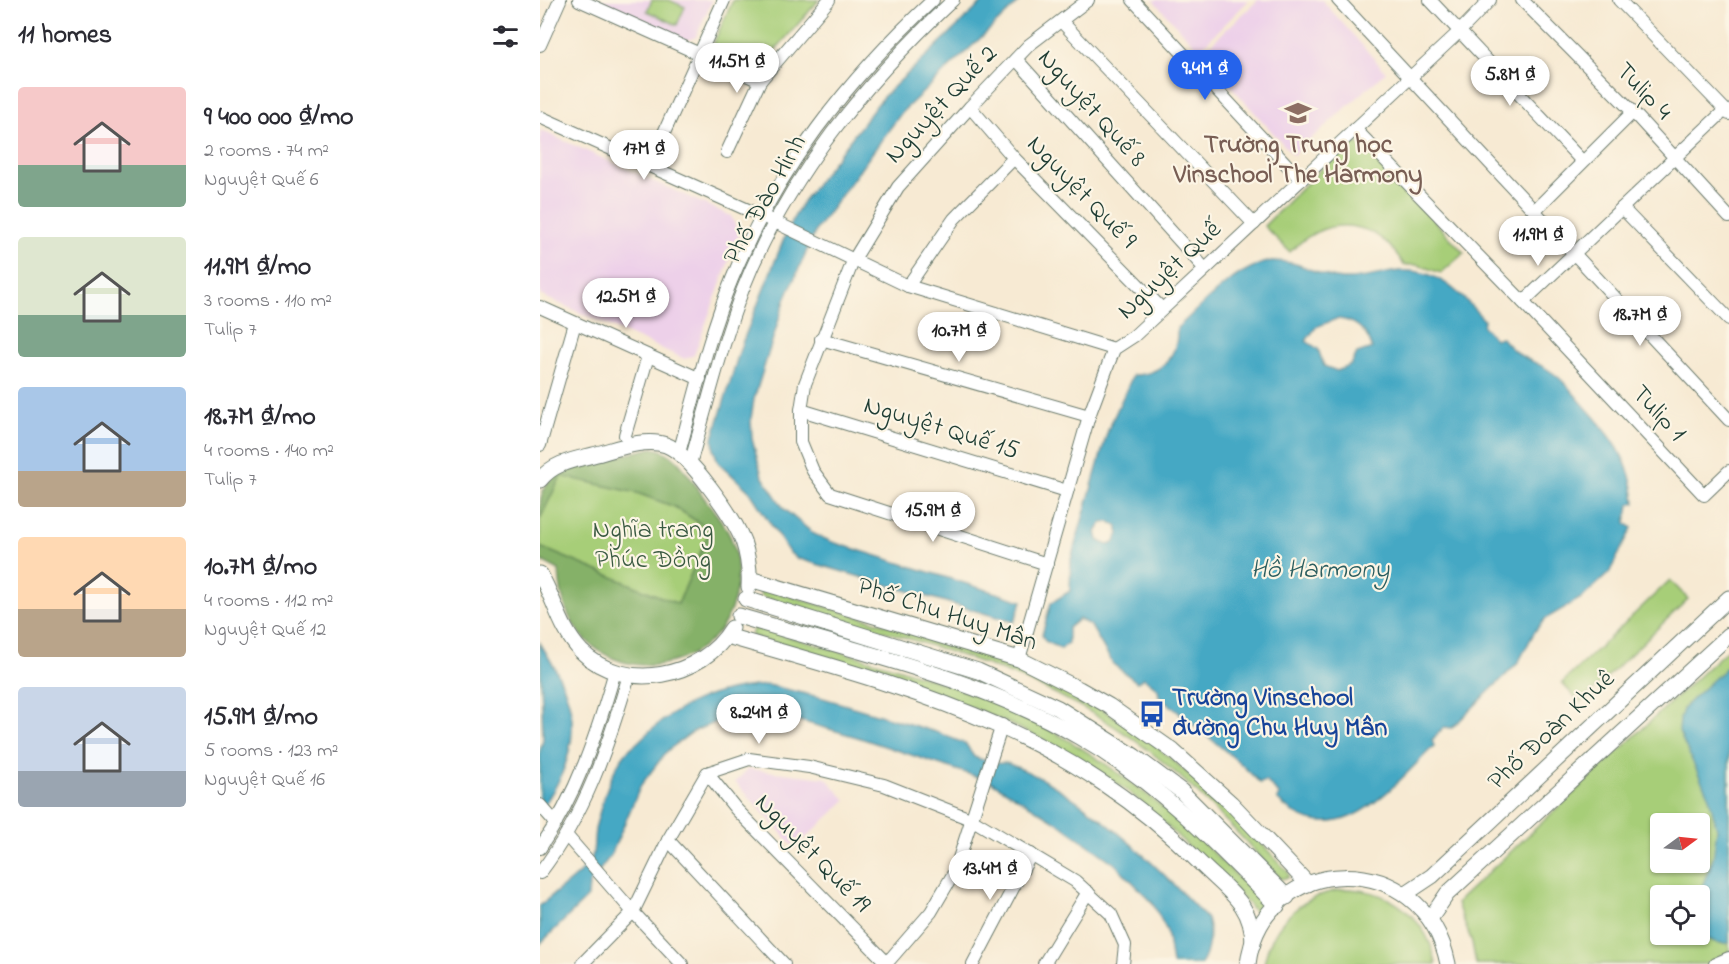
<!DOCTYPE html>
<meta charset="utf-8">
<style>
body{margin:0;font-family:"Indie Flower",sans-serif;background:#f2f2f3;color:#2b2b33;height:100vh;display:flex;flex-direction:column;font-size:22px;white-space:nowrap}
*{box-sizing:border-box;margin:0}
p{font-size:20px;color:#7c7c81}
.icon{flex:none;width:33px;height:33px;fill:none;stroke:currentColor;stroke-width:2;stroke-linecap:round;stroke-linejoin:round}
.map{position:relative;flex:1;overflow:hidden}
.panel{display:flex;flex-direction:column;background:#fff;width:540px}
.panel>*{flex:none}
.needle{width:39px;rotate:75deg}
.controls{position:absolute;left:1110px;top:813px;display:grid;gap:12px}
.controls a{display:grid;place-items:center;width:60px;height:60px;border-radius:6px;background:#fff;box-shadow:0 2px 4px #0004;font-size:30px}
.price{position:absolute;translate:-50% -51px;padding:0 14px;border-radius:21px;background:#fff;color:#222;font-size:20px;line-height:39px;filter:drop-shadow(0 2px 3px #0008)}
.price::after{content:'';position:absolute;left:50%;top:36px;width:18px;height:14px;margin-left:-9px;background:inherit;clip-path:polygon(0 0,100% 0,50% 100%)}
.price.on{background:#2563eb;color:#fff}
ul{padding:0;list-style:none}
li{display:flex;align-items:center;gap:18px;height:150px;padding:0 18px}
li span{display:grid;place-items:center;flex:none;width:168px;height:120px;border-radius:6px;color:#555}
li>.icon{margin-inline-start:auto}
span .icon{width:72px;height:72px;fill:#fffc;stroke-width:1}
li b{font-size:26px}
h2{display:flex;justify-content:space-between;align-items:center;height:72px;padding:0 18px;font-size:26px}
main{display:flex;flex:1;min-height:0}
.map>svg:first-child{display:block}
</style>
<main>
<section class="panel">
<h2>11 homes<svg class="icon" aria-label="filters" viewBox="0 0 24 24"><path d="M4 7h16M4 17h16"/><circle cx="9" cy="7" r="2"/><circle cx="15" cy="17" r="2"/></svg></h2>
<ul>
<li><span style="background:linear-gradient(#f6c9c9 65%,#7fa58c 0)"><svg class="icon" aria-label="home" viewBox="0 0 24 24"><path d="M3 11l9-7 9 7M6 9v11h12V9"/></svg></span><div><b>9 400 000 ₫/mo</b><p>2 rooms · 74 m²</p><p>Nguyệt Quế 6</p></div></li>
<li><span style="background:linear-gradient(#dfe7d0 65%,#7fa58c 0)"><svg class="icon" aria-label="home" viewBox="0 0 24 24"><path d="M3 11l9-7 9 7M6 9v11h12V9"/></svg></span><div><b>11.9M ₫/mo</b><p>3 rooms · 110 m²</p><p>Tulip 7</p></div></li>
<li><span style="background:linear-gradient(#a9c7e8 70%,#b9a48a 0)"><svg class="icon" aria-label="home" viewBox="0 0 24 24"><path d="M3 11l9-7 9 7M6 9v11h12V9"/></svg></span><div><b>18.7M ₫/mo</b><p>4 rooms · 140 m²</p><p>Tulip 7</p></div></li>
<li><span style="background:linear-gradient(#ffd9b3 60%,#b9a48a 0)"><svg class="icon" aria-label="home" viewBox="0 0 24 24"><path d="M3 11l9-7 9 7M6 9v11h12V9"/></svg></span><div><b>10.7M ₫/mo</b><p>4 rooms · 112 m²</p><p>Nguyệt Quế 12</p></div></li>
<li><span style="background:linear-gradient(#c9d6e8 70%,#9aa5b1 0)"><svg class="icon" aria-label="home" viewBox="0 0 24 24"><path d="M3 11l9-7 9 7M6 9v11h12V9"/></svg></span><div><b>15.9M ₫/mo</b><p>5 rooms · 123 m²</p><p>Nguyệt Quế 16</p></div></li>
</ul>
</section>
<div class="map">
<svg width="1189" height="964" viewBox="0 0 1189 964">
<rect width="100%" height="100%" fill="#fcf5e5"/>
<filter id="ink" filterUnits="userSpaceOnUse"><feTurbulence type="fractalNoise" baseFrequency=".0167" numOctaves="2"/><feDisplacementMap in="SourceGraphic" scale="12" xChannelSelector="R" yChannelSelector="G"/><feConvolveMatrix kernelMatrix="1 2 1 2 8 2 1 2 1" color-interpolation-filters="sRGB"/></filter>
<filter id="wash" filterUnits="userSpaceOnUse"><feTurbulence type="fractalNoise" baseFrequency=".008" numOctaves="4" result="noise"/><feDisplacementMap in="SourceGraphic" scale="24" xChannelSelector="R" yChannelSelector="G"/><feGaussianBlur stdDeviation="1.35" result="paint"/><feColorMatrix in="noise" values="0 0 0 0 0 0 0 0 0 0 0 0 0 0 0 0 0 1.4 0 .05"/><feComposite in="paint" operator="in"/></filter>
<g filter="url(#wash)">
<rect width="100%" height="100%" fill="#f7ead3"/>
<g fill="#edd0e9">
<polygon points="59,0 172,0 156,37 145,41"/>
<polygon points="613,0 709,0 659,50"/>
<polygon points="718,0 782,0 846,72 753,155 661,53"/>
<polygon points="0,130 191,216 199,234 154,355 145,359 0,295"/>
<polygon points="208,769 286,778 306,800 255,848 195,782"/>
</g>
<g fill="#a7ce78" stroke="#638656" stroke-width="1.5" fill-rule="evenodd">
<polygon points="112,0 129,0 145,7 137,25 107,11"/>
<polygon points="193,0 279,0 223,64 213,67 174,49 173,44"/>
<path d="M815 142 827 148 924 253 901 273 878 265H864C836 218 788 213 750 252L724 226 803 147Z"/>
<polygon points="21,475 97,493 135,507 170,530 138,604 0,547 0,519"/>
<polygon points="1130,580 1148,599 1040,703 1022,683"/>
<path d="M223 588 478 664 529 690 600 732 689 809 748 872 749 877 741 879C699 834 657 788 608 750 497 665 353 635 222 597L220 594Z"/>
<path d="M216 628C298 651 381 672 460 705 563 750 648 823 724 904L723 911 715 912C697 889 672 869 651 849 628 827 605 803 579 785 469 708 338 675 211 636L213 629Z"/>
<path d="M1189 648V964H936L932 942 917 904 921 898ZM1120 824H1160V862H1120ZM1120 896H1160V934H1120Z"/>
<path d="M809 889C853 891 888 920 896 964H724C732 921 765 892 809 889Z"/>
</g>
<path fill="#85b168" stroke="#52774e" stroke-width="1.5" d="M112 448C137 450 151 480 165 499 174 512 187 526 192 541 199 559 199 581 194 600 177 667 90 688 43 637 26 619 20 593 19 570L0 560V547L138 604 170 530 135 507 97 493 21 476 0 519C0 494 0 485 23 470Z"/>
<g fill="#44a8c4" stroke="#32727c" stroke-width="1.5" fill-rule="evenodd">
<polygon points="445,0 481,0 362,112 276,230 245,300 214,399 211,419 212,439 222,476 244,509 274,534 292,542 482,601 474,622 256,558 248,551 210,492 178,462 174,450 173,438 201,346 249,226 264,200 343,97"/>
<path d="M731 261C762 260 775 276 802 279 819 280 835 275 852 272 895 265 917 290 944 320L943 326 955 339 961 337C982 363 991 357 1013 373 1025 381 1033 393 1042 403 1070 434 1092 460 1095 503L1089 505 1086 523 1092 528 1069 573 1043 597 1005 619 995 631 978 663 912 728 904 727 892 740 894 746C851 787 798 860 737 799L739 794 726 781 720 783 700 763 619 696 618 689 604 678 597 682 573 664 551 626 539 619 528 628V643L521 649 505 641 502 635 511 603 530 591 531 559 568 430 593 375C621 375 639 356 637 328 666 302 693 269 731 261ZM796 319C814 319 827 330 832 348L817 353 811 365 797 371 784 366 778 349 766 341 776 327ZM570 522 577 526 579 534 574 543 567 545 558 540 556 532 562 523Z"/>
<path d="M0 643C30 691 45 725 19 780 14 791 6 801 0 812V752L3 739Z"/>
<path d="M1189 665V943C1177 944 1167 941 1160 931L1159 895 1173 858 1177 829 1169 797 1139 732 1140 719 1143 709 1149 702Z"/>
<path d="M228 685 283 698 399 733 426 744 434 757C441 759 449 762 456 763 461 764 465 762 469 764 540 790 617 865 667 919 671 931 669 954 661 964H632L627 931 612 902 575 864 515 821 450 781 317 737 264 722 239 718 219 716 184 719 154 731 127 751 101 785 71 855 49 884 48 897 0 944V906C11 895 50 868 52 857 55 847 53 836 56 825 62 803 70 772 85 754 88 749 94 746 98 742 136 704 175 688 228 685Z"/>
</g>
</g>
<g filter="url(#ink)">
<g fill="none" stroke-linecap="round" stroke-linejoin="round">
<g stroke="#6b7a6c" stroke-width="14">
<g id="minor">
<polyline points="39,0 220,81 187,152"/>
<polyline points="593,0 761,180"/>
<polyline points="798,0 1189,420"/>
<polyline points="890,0 1042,161"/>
<polyline points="982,0 1093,112 1189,217"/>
<polyline points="1079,0 1189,114"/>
<polyline points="522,22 714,224"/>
<polyline points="0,45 20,0"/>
<polyline points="476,59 665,269"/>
<polyline points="220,81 289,0"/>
<polyline points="430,107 474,158 622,309"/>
<polyline points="0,117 235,222 368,286 574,349"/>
<polyline points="815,129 983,302 1164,495 1189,471"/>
<polyline points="109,166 184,0"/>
<polyline points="1082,208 1189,319"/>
<polyline points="994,211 1093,112"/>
<polyline points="368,286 414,219 474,158"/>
<polyline points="983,302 1185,110"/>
<polyline points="0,307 160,379"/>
<polyline points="281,339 549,416"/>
<polyline points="261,410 527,491"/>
<polyline points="85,435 108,356"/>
<polyline points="0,445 35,323"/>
<path d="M139 453C155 395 169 334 192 279 237 169 307 80 393 0"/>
<path d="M150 464C167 406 181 346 203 289 248 175 325 83 413 0"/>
<polyline points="507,564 290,494 273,471 261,442 261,410 265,384 313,261 358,187 430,107 489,45 548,0"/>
<polyline points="479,659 549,416 574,349 594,336 920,31 950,0"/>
<polyline points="167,773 196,809 347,963"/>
<polyline points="0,805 16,823"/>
<polyline points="26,835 93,912 142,964"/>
<polyline points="128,840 244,964"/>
<path d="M0 848C37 794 57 734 75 671"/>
<path d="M0 873C46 813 68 746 89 675"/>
<polyline points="42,964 93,912 128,840 167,773 209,759 269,767 344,785 433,820 535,881 571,914 585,945 583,964"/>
<polyline points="346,964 391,912 415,871 462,725"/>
<polyline points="433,964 491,854"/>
<polyline points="504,964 548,892"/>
<polyline points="1175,964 1189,958"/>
</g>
</g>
<g stroke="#6b7a6c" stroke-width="17">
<g id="major">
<path d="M0 480C13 463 33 460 53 455 74 450 104 437 126 445 149 453 194 518 203 541 208 556 210 571 209 587"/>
<path d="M0 574C15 600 20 629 41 651 84 694 162 678 192 628"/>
<polyline points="210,579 479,659 539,689 569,706 633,751 691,803 768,884"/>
<polyline points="206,599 438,671 518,708 594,756 641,791 747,897"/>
<path d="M199 616C313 651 438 677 541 738 617 782 677 844 737 906"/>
<path d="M187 636C369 689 522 725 661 864 687 890 713 904 713 944"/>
<polyline points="865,894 892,876 1189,598"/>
<polyline points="890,919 907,894 1189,635"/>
<path d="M708 964C722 851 884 844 908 964"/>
</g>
</g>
<use href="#minor" stroke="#fff" stroke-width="12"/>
<use href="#major" stroke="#fff" stroke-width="15"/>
</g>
</g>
<defs>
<g id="school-bare" transform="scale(2.07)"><path d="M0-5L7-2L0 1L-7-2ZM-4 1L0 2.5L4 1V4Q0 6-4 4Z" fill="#8d6e63" stroke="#fcf5e5" stroke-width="2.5" paint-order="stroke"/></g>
<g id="bus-bare" transform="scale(2.07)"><path d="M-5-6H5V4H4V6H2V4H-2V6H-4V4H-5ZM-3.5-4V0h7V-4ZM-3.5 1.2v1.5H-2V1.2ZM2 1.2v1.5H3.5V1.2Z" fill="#1a4fb4" stroke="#fcf5e5" stroke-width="2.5" paint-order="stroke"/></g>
</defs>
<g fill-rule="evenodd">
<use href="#school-bare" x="758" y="113"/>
<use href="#bus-bare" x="612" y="714"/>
</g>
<g text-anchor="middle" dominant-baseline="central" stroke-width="4.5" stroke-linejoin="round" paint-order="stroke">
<g font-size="26" fill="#1f3d34" stroke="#fcf5e5">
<text transform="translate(1103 92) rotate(46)">Tulip 4</text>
<text transform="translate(402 105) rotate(-47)">Nguyệt Quế 2</text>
<text transform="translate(551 109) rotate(48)">Nguyệt Quế 8</text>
<text transform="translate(541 193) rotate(46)">Nguyệt Quế 9</text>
<text transform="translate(226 200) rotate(-61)">Phố Đào Hinh</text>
<text transform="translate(630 271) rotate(-43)">Nguyệt Quế</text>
<text transform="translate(1118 414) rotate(47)">Tulip 1</text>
<text transform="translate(401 429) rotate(17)">Nguyệt Quế 15</text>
<text transform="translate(407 615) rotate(18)">Phố Chu Huy Mân</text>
<text transform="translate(1012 731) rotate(-43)">Phố Đoàn Khuê</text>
<text transform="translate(272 854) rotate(46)">Nguyệt Quế 19</text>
</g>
<g font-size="26" font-weight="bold" fill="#785e54" stroke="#fcf5e5">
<text x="758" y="146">Trường Trung học<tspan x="758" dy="30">Vinschool The Harmony</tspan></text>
</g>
<g font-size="26" fill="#3a5a42" stroke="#fcf5e5">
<text x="113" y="531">Nghĩa trang<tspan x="113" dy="30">Phúc Đồng</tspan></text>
</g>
<g font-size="26" font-weight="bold" fill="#164399" stroke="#fcf5e5" text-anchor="start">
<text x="632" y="699">Trường Vinschool<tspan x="632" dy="30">đường Chu Huy Mân</tspan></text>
</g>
<g font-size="27" font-style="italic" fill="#2a5d5f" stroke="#fcf5e5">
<text x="780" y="570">Hồ Harmony</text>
</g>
</g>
</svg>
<div class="controls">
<a><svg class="needle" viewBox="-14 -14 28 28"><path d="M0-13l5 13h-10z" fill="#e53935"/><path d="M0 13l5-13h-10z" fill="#7c7c81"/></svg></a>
<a><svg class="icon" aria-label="locate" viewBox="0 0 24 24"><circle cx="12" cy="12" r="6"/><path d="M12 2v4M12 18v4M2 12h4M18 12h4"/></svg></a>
</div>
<b class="price" style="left:197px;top:94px">11.5M ₫</b>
<b class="price on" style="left:665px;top:101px">9.4M ₫</b>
<b class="price" style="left:970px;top:107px">5.8M ₫</b>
<b class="price" style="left:104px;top:181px">17M ₫</b>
<b class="price" style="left:998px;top:267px">11.9M ₫</b>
<b class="price" style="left:86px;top:329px">12.5M ₫</b>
<b class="price" style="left:1100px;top:347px">18.7M ₫</b>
<b class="price" style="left:419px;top:363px">10.7M ₫</b>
<b class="price" style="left:393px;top:543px">15.9M ₫</b>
<b class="price" style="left:219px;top:745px">8.24M ₫</b>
<b class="price" style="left:450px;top:901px">13.4M ₫</b>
</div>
</main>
